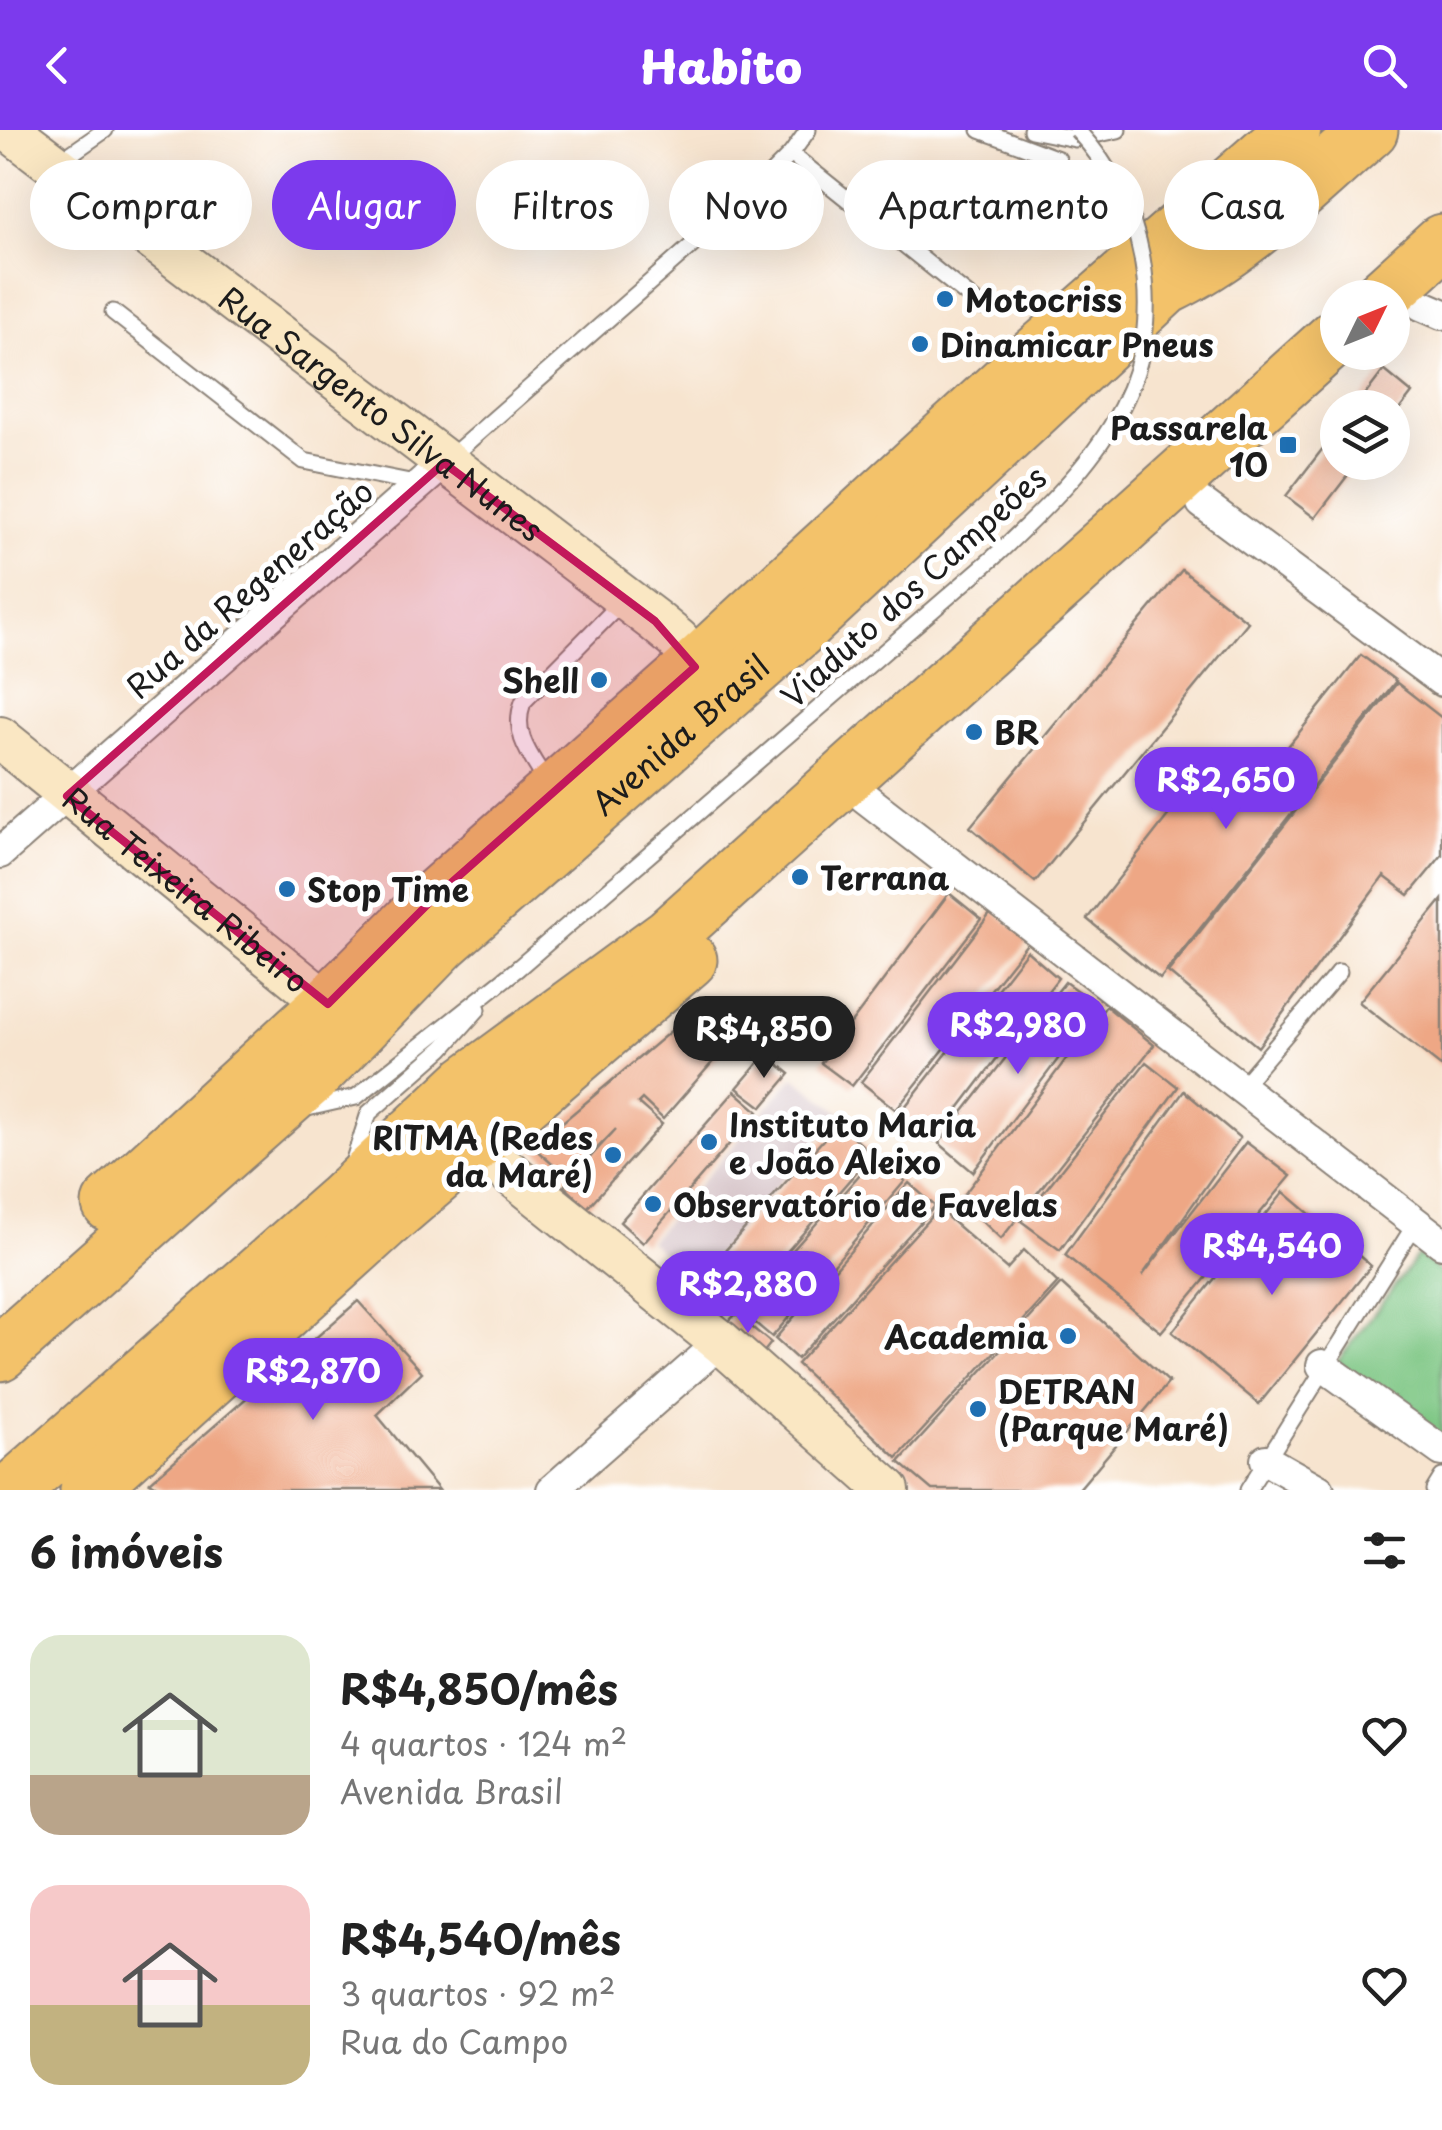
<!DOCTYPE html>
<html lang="pt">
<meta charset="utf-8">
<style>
body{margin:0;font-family:"Playpen Sans",sans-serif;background:#f6f6f6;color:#222;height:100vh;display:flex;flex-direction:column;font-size:38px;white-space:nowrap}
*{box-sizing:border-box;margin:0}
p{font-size:32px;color:#767676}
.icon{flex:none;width:55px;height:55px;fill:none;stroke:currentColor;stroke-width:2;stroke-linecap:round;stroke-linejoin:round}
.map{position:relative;height:1360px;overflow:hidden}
.side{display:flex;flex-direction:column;background:#fff;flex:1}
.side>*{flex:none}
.hud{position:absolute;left:30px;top:30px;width:1382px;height:90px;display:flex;gap:20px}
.needle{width:65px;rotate:47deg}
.controls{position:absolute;left:1320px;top:150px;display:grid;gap:20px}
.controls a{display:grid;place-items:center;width:90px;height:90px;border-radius:50%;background:#fff;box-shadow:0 10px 40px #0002;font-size:50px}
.price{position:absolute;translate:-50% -85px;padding:0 22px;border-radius:35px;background:#7c3aed;color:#fff;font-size:32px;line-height:65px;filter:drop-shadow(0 2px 5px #0008)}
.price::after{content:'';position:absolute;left:50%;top:60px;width:30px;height:22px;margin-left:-15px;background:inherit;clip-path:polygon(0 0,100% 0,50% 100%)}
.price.on{background:#222;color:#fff}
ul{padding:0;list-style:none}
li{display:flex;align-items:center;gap:30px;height:250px;padding:0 30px}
li span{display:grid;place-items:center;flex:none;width:280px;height:200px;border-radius:30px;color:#555}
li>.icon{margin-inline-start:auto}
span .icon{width:120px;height:120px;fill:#fffc;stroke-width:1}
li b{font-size:42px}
h2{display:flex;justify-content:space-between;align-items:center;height:120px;padding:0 30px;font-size:42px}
.tag{padding:0 35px;border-radius:45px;background:#fff;box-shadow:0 10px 40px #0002;font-size:35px;line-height:90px}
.tag.on{background:#7c3aed;color:#fff}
header{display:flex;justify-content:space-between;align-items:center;height:130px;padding:0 30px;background:#7c3aed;color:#fff;font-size:45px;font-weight:800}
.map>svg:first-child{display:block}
</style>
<header><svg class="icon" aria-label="back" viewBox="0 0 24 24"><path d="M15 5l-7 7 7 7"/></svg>Habito<svg class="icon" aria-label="search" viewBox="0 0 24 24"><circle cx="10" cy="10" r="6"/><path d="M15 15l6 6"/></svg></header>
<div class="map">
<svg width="1442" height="1360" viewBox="0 0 1442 1360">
<rect width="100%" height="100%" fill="#fff"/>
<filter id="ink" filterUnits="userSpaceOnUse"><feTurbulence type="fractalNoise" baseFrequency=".01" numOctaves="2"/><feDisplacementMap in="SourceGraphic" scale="20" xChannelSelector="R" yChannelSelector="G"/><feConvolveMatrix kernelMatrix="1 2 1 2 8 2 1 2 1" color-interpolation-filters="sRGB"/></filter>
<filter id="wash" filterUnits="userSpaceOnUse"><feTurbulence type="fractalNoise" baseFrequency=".0048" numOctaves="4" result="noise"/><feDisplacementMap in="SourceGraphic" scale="40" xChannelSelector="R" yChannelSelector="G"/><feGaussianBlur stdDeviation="2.25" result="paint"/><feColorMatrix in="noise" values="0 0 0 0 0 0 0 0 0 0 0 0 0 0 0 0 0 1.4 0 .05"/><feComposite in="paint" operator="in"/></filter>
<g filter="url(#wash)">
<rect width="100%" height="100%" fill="#f7e4cf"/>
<polygon fill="#d2bec2" points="794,947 841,983 694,1150 649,1111"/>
<polygon fill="#7dc683" stroke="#4c7150" stroke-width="2.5" points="1418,1125 1442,1143 1442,1312 1337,1232"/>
<g id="blocks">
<g fill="#eea785">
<polygon points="1384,240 1412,263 1392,289 1392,278 1355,278"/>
<polygon points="1338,299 1338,332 1358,332 1315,388 1286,366"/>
<polygon points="1182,440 1248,492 1035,752 970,697"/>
<polygon points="1361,525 1396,551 1160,849 1087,789 1206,637 1246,669"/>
<polygon points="1397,553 1442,588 1442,725 1409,765 1384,746 1258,917 1168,842"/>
<polygon points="949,763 981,789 852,956 821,933"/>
<polygon points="1442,770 1442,937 1359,872"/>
<polygon points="993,780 1030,810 896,980 861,952"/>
<polygon points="1027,821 1058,848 934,1011 897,987"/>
<polygon points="1065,852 1098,876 973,1042 939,1013"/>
<polygon points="704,873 712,883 702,897 723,920 663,989 642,969 638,973 662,994 587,1078 564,1056 616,999 568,1048 533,1017"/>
<polygon points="1106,876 1154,915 1001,1109 960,1070"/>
<polygon points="766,924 790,944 762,977 737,958"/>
<polygon points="1146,932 1178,957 1060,1120 1021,1091"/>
<polygon points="735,961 758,981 643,1113 620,1092"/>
<polygon points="1184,961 1240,1008 1142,1146 1246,1012 1291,1046 1161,1202 1065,1125"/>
<polygon points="838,993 872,1024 737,1179 701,1148"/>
<polygon points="876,1026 905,1051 772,1207 740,1180"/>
<polygon points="909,1053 935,1076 797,1229 775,1209"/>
<polygon points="1284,1062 1371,1136 1259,1274 1172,1202"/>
<polygon points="938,1079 1007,1139 1024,1120 1058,1153 897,1328 797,1234"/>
<polygon points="1061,1154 1169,1252 1078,1360 932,1360 899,1332"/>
<polygon points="358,1171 422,1242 377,1285 439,1360 164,1360 150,1352"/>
<polygon points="736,1184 771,1213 759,1228 724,1196"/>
</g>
</g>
</g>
<g filter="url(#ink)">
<use href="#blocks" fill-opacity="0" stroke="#8a8076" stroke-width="2.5"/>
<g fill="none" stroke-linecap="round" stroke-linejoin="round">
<g stroke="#8a8076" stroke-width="19">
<g id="lane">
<polyline points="980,0 1058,29"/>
<polyline points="1031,0 1075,9 1118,0"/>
<polyline points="791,24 982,177"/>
<polyline points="59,32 105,0"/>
<polyline points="113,182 304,331 420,354"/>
<polyline points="446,331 753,62 791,24 808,0"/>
<path d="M548 654C532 627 511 605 523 572L622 472"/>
<polyline points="1241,957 1339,842"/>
<polyline points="303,979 356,967 517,839"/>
<polyline points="352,1036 369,983 443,918 478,879"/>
<polyline points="1248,1360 1416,1093"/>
<polyline points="1434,1360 1442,1347"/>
</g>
</g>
<g stroke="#8a8076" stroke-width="34">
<g id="street">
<polyline points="1421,175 1442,184"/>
<polyline points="1202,373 1442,551"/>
<polyline points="864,667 1442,1113"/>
<polyline points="0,723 444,333"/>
<polyline points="1322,1235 1442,1321"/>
<polyline points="1266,1330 1319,1360"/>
<polyline points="552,1360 721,1212"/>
</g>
</g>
<g stroke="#8a8076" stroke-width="46">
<g id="secondary">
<path id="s1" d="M9 0 655 491 678 510 695 537"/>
<path id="s2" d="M0 608 328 874"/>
<polyline points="475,1015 721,1212 888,1360"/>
</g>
</g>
<g stroke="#8a8076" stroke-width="59">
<g id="highway">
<polyline points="1380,168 1442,112"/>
<polyline points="110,1074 328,874 434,768 695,537 1033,227 1293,0"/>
<path id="s3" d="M0 1223 311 948 443 812 801 498 1166 157C1244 120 1305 56 1370 0"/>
<polyline points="13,1360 340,1072 467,953 669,805 1338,205"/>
<polyline points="88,1360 383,1093 689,830"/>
</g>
</g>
<use href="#lane" stroke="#fff" stroke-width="15"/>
<use href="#street" stroke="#fff" stroke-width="30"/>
<use href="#secondary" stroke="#fae7c3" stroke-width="42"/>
<use href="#highway" stroke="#f3c26a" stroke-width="55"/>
<g stroke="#8a8076" stroke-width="19" stroke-linecap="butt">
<path id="lane-bridge" d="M517 839 994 427C1085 341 1166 264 1142 128 1133 79 1110 36 1077 0"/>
</g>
<use href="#lane-bridge" stroke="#fff" stroke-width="15"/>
</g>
</g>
<path fill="#c2185b" fill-opacity="0.2" stroke="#c2185b" stroke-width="8" stroke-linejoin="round" d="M444 333 655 491 695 537 434 768 328 874 67 666Z"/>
<g fill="#1f6fb2" stroke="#fff" stroke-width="4">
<circle cx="945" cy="169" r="10"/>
<circle cx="920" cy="214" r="10"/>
<rect x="1278" y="305" width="20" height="20" rx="5"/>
<circle cx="599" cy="550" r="10"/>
<circle cx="974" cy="602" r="10"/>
<circle cx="800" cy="747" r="10"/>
<circle cx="287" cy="759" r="10"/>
<circle cx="709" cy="1012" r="10"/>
<circle cx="613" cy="1025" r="10"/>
<circle cx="653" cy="1074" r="10"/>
<circle cx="1068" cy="1206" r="10"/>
<circle cx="978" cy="1279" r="10"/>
</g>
<g text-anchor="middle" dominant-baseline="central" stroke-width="10" stroke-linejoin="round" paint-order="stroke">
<g font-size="32" font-weight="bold" fill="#1c1c1c" stroke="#fff" text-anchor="start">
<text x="965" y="169">Motocriss</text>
<text x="940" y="214">Dinamicar Pneus</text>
<text x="1268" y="297" text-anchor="end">Passarela<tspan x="1268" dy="37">10</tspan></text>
<text x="579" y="550" text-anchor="end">Shell</text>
<text x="994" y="602">BR</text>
<text x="820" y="747">Terrana</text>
<text x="307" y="759">Stop Time</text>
<text x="729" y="994">Instituto Maria<tspan x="729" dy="37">e João Aleixo</tspan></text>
<text x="593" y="1007" text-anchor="end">RITMA (Redes<tspan x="593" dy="37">da Maré)</tspan></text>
<text x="673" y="1074">Observatório de Favelas</text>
<text x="1048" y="1206" text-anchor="end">Academia</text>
<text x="998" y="1261">DETRAN<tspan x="998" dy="37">(Parque Maré)</tspan></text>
</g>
<g font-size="32" fill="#1c1c1c" stroke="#fff">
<text stroke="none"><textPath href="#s1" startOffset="468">Rua Sargento Silva Nunes</textPath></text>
<text transform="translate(913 456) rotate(-42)">Viaduto dos Campeões</text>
<text transform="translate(249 458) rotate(-41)">Rua da Regeneração</text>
<text stroke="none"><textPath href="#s3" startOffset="920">Avenida Brasil</textPath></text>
<text stroke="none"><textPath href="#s2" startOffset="240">Rua Teixeira Ribeiro</textPath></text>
</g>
</g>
</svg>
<div class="controls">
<a><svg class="needle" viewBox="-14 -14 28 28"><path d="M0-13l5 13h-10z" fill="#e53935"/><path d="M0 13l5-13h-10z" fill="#767676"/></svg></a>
<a><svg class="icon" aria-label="layers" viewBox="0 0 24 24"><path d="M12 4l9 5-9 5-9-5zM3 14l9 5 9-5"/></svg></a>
</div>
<b class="price" style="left:1226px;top:702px">R$2,650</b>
<b class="price" style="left:1018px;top:947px">R$2,980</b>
<b class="price on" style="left:764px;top:951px">R$4,850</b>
<b class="price" style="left:1272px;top:1168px">R$4,540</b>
<b class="price" style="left:748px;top:1206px">R$2,880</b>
<b class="price" style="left:313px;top:1293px">R$2,870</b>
<div class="hud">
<a class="tag">Comprar</a>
<a class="tag on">Alugar</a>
<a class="tag">Filtros</a>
<a class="tag">Novo</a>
<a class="tag">Apartamento</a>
<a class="tag">Casa</a>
</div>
</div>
<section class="side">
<h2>6 imóveis<svg class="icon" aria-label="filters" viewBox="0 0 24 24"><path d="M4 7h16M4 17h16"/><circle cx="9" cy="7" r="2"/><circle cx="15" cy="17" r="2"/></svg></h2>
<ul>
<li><span style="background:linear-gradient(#dfe7d0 70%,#b9a48a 0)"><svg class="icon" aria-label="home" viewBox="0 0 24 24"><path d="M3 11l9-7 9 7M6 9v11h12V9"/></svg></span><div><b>R$4,850/mês</b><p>4 quartos · 124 m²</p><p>Avenida Brasil</p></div><svg class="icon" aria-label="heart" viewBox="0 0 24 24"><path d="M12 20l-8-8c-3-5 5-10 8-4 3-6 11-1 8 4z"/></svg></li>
<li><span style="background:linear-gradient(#f6c9c9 60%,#c2b280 0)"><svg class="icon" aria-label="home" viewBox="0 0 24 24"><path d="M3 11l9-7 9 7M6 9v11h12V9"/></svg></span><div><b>R$4,540/mês</b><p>3 quartos · 92 m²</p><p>Rua do Campo</p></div><svg class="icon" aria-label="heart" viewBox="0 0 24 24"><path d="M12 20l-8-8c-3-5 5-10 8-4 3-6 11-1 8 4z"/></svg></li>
</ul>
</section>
